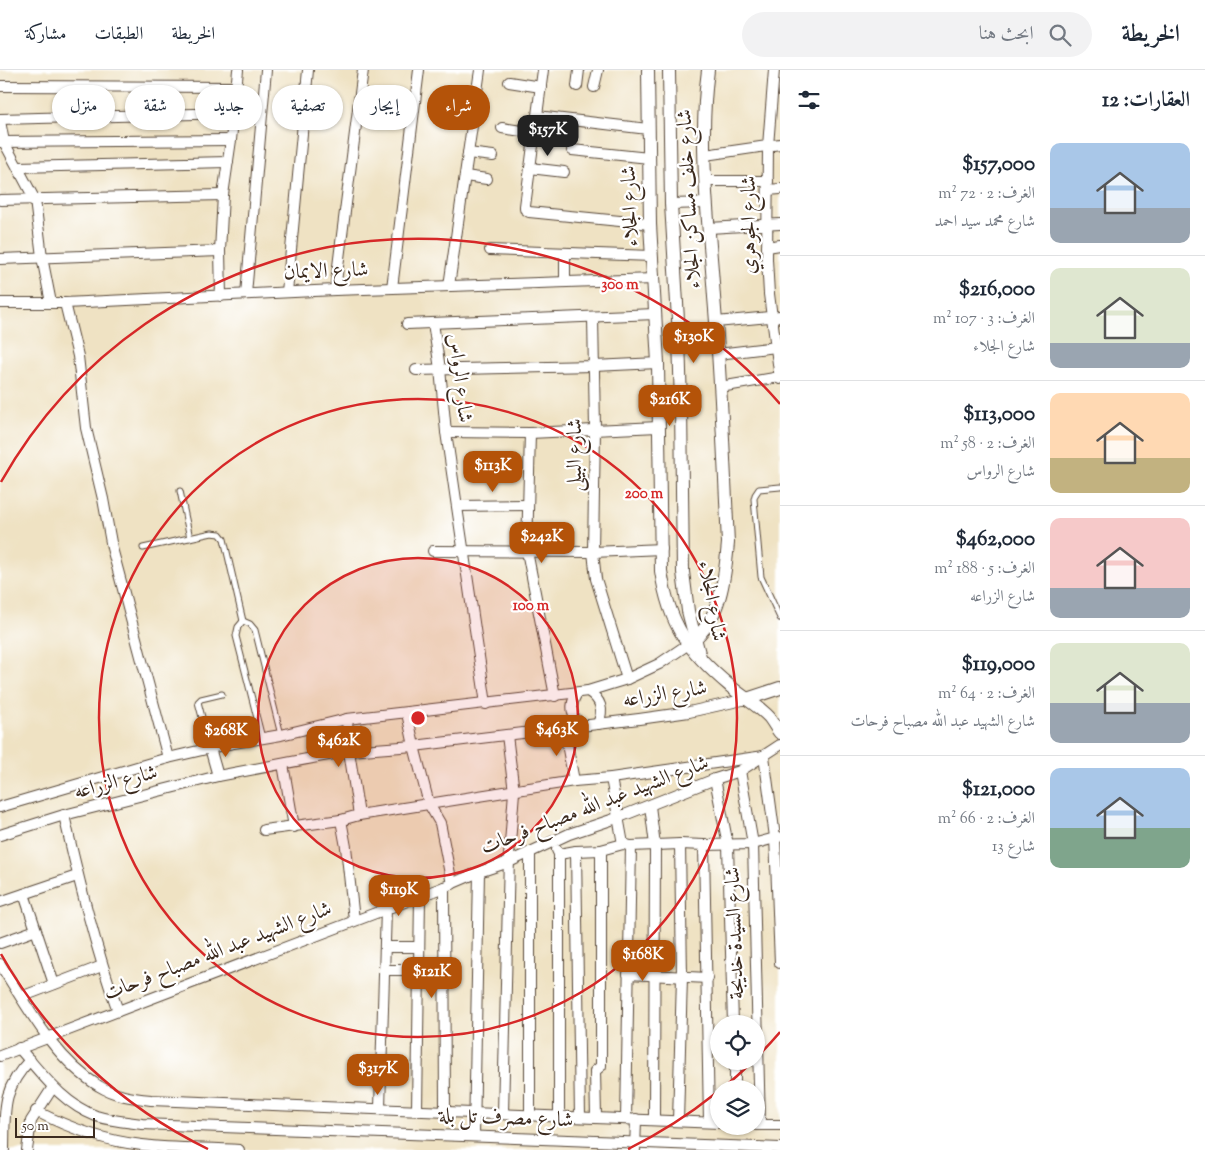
<!DOCTYPE html>
<html lang="ar">
<meta charset="utf-8">
<style>
body{margin:0;font-family:"Sorts Mill Goudy",Amiri,serif;background:#f2f2f3;color:#1f2937;direction:rtl;height:100vh;display:flex;flex-direction:column;font-size:19px;white-space:nowrap}
*{box-sizing:border-box;margin:0}
p{font-size:16px;color:#747a83}
.icon{flex:none;width:28px;height:28px;fill:none;stroke:currentColor;stroke-width:2;stroke-linecap:round;stroke-linejoin:round}
.map{position:relative;flex:1;overflow:hidden;direction:ltr}
.drawer{display:flex;flex-direction:column;background:#fff;width:425px}
.drawer>*{flex:none}
.guide{position:absolute;left:15px;top:15px;width:475px;height:45px;direction:rtl;display:flex;gap:10px}
.tools{position:absolute;left:710px;top:945px;display:grid;gap:10px}
.tools a{display:grid;place-items:center;width:55px;height:55px;border-radius:50%;background:#fff;box-shadow:0 1px 4px #0004;font-size:25px}
.scale{position:absolute;left:15px;bottom:12px;width:80px;box-sizing:border-box;padding-left:5px;border:2px solid #3b2a1e;border-top:0;font-size:14px;line-height:18px;white-space:nowrap;color:#3b2a1e;-webkit-text-stroke:4px #fff;paint-order:stroke}
.price{position:absolute;translate:-50% -42px;padding:0 11px;border-radius:10px;background:#b45309;color:#fff;font-size:16px;line-height:32px;filter:drop-shadow(0 1px 2px #0008)}
.price::after{content:'';position:absolute;left:50%;top:30px;width:15px;height:11px;margin-left:-8px;background:inherit;clip-path:polygon(0 0,100% 0,50% 100%)}
.price.on{background:#222;color:#fff}
ul{padding:0;list-style:none}
li{display:flex;align-items:center;gap:15px;height:125px;padding:0 15px}
li+li{border-top:1px solid #e0e1e3}
li span{display:grid;place-items:center;flex:none;width:140px;height:100px;border-radius:10px;color:#555}
li>.icon{margin-inline-start:auto}
span .icon{width:60px;height:60px;fill:#fffc;stroke-width:1}
li b{font-size:21px}
h2{display:flex;justify-content:space-between;align-items:center;height:60px;padding:0 15px;font-size:21px}
.chip{padding:0 18px;border-radius:22px;background:#fff;box-shadow:0 1px 4px #0004;font-size:18px;line-height:45px}
.chip.on{background:#b45309;color:#fff}
header{display:flex;align-items:center;gap:30px;box-sizing:border-box;height:70px;padding:0 25px;background:#fff;border-bottom:1px solid #e0e1e3}
header strong{font-size:24px}
nav{display:flex;gap:28px;margin-inline-start:auto;font-size:18px}
.search{width:350px;height:45px;background:#f2f2f3;display:flex;align-items:center;gap:12px;box-sizing:border-box;padding:0 18px;border-radius:28px;color:#747a83;font-size:19px}
main{display:flex;flex:1;min-height:0}
.map>svg:first-child{display:block}
</style>
<header>
<strong>الخريطة</strong>
<div class="search"><svg class="icon" aria-label="search" viewBox="0 0 24 24"><circle cx="10" cy="10" r="6"/><path d="M15 15l6 6"/></svg>ابحث هنا</div>
<nav><a>الخريطة</a><a>الطبقات</a><a>مشاركة</a></nav>
</header>
<main>
<section class="drawer">
<h2>العقارات: 12<svg class="icon" aria-label="filters" viewBox="0 0 24 24"><path d="M4 7h16M4 17h16"/><circle cx="9" cy="7" r="2"/><circle cx="15" cy="17" r="2"/></svg></h2>
<ul>
<li><span style="background:linear-gradient(#a9c7e8 65%,#9aa5b1 0)"><svg class="icon" aria-label="home" viewBox="0 0 24 24"><path d="M3 11l9-7 9 7M6 9v11h12V9"/></svg></span><div><b>$157,000</b><p>الغرف: 2 · 72 m²</p><p>شارع محمد سيد احمد</p></div></li>
<li><span style="background:linear-gradient(#dfe7d0 75%,#9aa5b1 0)"><svg class="icon" aria-label="home" viewBox="0 0 24 24"><path d="M3 11l9-7 9 7M6 9v11h12V9"/></svg></span><div><b>$216,000</b><p>الغرف: 3 · 107 m²</p><p>شارع الجلاء</p></div></li>
<li><span style="background:linear-gradient(#ffd9b3 65%,#c2b280 0)"><svg class="icon" aria-label="home" viewBox="0 0 24 24"><path d="M3 11l9-7 9 7M6 9v11h12V9"/></svg></span><div><b>$113,000</b><p>الغرف: 2 · 58 m²</p><p>شارع الرواس</p></div></li>
<li><span style="background:linear-gradient(#f6c9c9 70%,#9aa5b1 0)"><svg class="icon" aria-label="home" viewBox="0 0 24 24"><path d="M3 11l9-7 9 7M6 9v11h12V9"/></svg></span><div><b>$462,000</b><p>الغرف: 5 · 188 m²</p><p>شارع الزراعه</p></div></li>
<li><span style="background:linear-gradient(#dfe7d0 60%,#9aa5b1 0)"><svg class="icon" aria-label="home" viewBox="0 0 24 24"><path d="M3 11l9-7 9 7M6 9v11h12V9"/></svg></span><div><b>$119,000</b><p>الغرف: 2 · 64 m²</p><p>شارع الشهيد عبد الله مصباح فرحات</p></div></li>
<li><span style="background:linear-gradient(#a9c7e8 60%,#7fa58c 0)"><svg class="icon" aria-label="home" viewBox="0 0 24 24"><path d="M3 11l9-7 9 7M6 9v11h12V9"/></svg></span><div><b>$121,000</b><p>الغرف: 2 · 66 m²</p><p>شارع 13</p></div></li>
</ul>
</section>
<div class="map">
<svg width="780" height="1080" viewBox="0 0 780 1080">
<rect width="100%" height="100%" fill="#fff"/>
<filter id="ink" filterUnits="userSpaceOnUse"><feTurbulence type="fractalNoise" baseFrequency=".02" numOctaves="2"/><feDisplacementMap in="SourceGraphic" scale="10" xChannelSelector="R" yChannelSelector="G"/><feConvolveMatrix kernelMatrix="1 2 1 2 8 2 1 2 1" color-interpolation-filters="sRGB"/></filter>
<filter id="wash" filterUnits="userSpaceOnUse"><feTurbulence type="fractalNoise" baseFrequency=".0096" numOctaves="4" result="noise"/><feDisplacementMap in="SourceGraphic" scale="20" xChannelSelector="R" yChannelSelector="G"/><feGaussianBlur stdDeviation="1.12" result="paint"/><feColorMatrix in="noise" values="0 0 0 0 0 0 0 0 0 0 0 0 0 0 0 0 0 1.4 0 .05"/><feComposite in="paint" operator="in"/></filter>
<g filter="url(#wash)">
<rect width="100%" height="100%" fill="#efe2c3"/>
</g>
<g filter="url(#ink)">
<g fill="none" stroke-linecap="round" stroke-linejoin="round">
<g stroke="#564637" stroke-width="7">
<g id="service">
<polyline points="780,417 759,419 755,425 754,429 761,507 780,548"/>
<polyline points="180,421 190,468"/>
<polyline points="143,478 212,463 220,464 224,469 243,551"/>
<polyline points="243,551 250,554 255,560 281,665"/>
<polyline points="243,551 238,557 236,566 262,668"/>
<polyline points="210,678 198,632 201,629 222,624"/>
</g>
</g>
<g stroke="#564637" stroke-width="12">
<g id="minor">
<polyline points="543,0 525,136 525,139 529,142 650,154"/>
<polyline points="774,0 768,76 767,189 769,224 780,309"/>
<polyline points="509,12 541,17"/>
<polyline points="0,16 236,17"/>
<polyline points="577,16 579,0"/>
<polyline points="594,17 598,0"/>
<polyline points="537,46 648,59"/>
<polyline points="0,49 234,43"/>
<polyline points="0,51 4,72 35,130 42,187 51,233"/>
<polyline points="502,58 534,63"/>
<polyline points="0,72 231,70"/>
<polyline points="572,80 649,88"/>
<polyline points="468,83 493,86"/>
<polyline points="705,85 780,74"/>
<polyline points="18,97 228,92"/>
<polyline points="530,98 564,102"/>
<polyline points="465,106 487,109"/>
<polyline points="706,111 768,111"/>
<polyline points="768,120 780,119"/>
<polyline points="0,130 223,125"/>
<polyline points="671,134 707,133"/>
<polyline points="709,158 780,154"/>
<polyline points="767,177 780,175"/>
<polyline points="490,180 652,186"/>
<polyline points="565,183 565,212"/>
<polyline points="0,189 220,181"/>
<polyline points="449,216 480,0"/>
<polyline points="392,218 419,0"/>
<polyline points="335,220 363,0"/>
<polyline points="287,222 308,0"/>
<polyline points="246,224 266,0"/>
<polyline points="221,226 220,181 223,125 231,70 238,0"/>
<polyline points="0,233 65,233 335,220 654,209"/>
<polyline points="65,233 78,286 86,358 103,429 112,478 168,688"/>
<polyline points="593,247 595,359 593,482 596,509 627,609"/>
<polyline points="716,252 780,246"/>
<polyline points="433,253 440,299 446,362 486,634"/>
<polyline points="407,254 655,244"/>
<polyline points="718,284 776,277"/>
<polyline points="416,300 594,296 658,293"/>
<polyline points="720,317 780,307"/>
<polyline points="446,362 530,363 658,357"/>
<polyline points="530,363 527,481 555,626"/>
<polyline points="458,436 528,435"/>
<polyline points="433,481 593,482 662,479"/>
<path d="M588 621C601 630 604 639 598 654"/>
<path d="M577 623C569 636 571 646 582 656"/>
<polyline points="407,643 414,676 429,734 440,753 452,814"/>
<polyline points="347,649 349,681 359,745"/>
<polyline points="564,658 574,711"/>
<polyline points="210,678 218,706"/>
<polyline points="283,694 294,757"/>
<polyline points="740,701 753,774 760,1055"/>
<polyline points="611,708 623,774"/>
<polyline points="715,709 728,775 733,954"/>
<polyline points="650,736 655,775 654,1049"/>
<polyline points="0,737 168,688 228,674 281,665 347,649 588,621 627,609 659,594 687,575"/>
<path d="M64 745C79 811 95 877 118 941"/>
<polyline points="341,750 346,777 354,850"/>
<polyline points="264,760 341,750 359,745 574,711 611,708 764,686 775,767 780,893"/>
<polyline points="0,765 64,745 218,706 349,681 414,676 639,649 689,642 747,629"/>
<polyline points="704,775 709,1052"/>
<polyline points="557,780 559,784 576,781 601,780 623,774 631,776 680,774 704,775 753,774 779,767"/>
<polyline points="576,781 580,1047"/>
<polyline points="530,782 530,1045"/>
<polyline points="444,817 445,1041"/>
<polyline points="24,824 54,914"/>
<polyline points="0,832 77,806"/>
<polyline points="0,873 36,860"/>
<polyline points="385,877 419,877"/>
<path d="M0 894C27 936 55 990 99 1016 115 1026 133 1028 151 1030L719 1053"/>
<polyline points="384,900 419,900"/>
<polyline points="628,904 708,908"/>
<polyline points="21,927 102,896"/>
<path d="M19 978C42 1004 63 1034 96 1046 111 1051 127 1052 142 1054L780 1078"/>
<polyline points="0,986 444,817 479,802 509,792 569,764 617,748 715,709 740,701 780,675"/>
<polyline points="735,991 735,1019"/>
<polyline points="380,1038 386,839"/>
<polyline points="417,1040 420,826"/>
<path d="M36 1041C69 1058 105 1071 142 1075 173 1079 207 1078 239 1080"/>
<polyline points="503,1044 509,786 514,722 507,665"/>
<polyline points="559,1047 559,784"/>
<polyline points="596,1047 595,1001 601,996 601,780"/>
<polyline points="626,1049 631,776"/>
<polyline points="678,1051 682,907 680,774"/>
<polyline points="756,1055 780,1055"/>
<polyline points="474,1066 479,802"/>
<path d="M4 1080C5 1041 1 1020 30 990"/>
<polyline points="27,1080 31,1051 53,1017"/>
<polyline points="635,1080 636,1049"/>
</g>
</g>
<g stroke="#564637" stroke-width="14">
<g id="tertiary">
<path d="M648 0 650 154 658 293 661 501C669 555 688 581 730 616 742 627 758 635 769 647 773 652 776 658 780 663"/>
<polyline points="669,0 671,134 679,266 681,336 683,502 688,541 700,587"/>
<path d="M691 572C721 549 725 507 728 473 724 391 721 309 714 227 709 152 698 75 708 0"/>
<polyline points="747,629 780,618"/>
</g>
</g>
<use href="#service" stroke="#fff" stroke-width="5"/>
<use href="#minor" stroke="#fff" stroke-width="10"/>
<use href="#tertiary" stroke="#fff" stroke-width="12"/>
</g>
</g>
<circle cx="418" cy="648" r="160" fill="#d62828" fill-opacity=".12"/>
<g fill="none" stroke="#d62828" stroke-width="2.5">
<circle cx="418" cy="648" r="160"/>
<circle cx="418" cy="648" r="319"/>
<path d="M780 962A479 479 0 0 1 757 987M751 993A479 479 0 0 1 723 1018M716 1023A479 479 0 0 1 628 1079M208 1079A479 479 0 0 1 1 884M1 412A479 479 0 0 1 780 334"/>
</g>
<g text-anchor="middle" dominant-baseline="central" stroke-width="4.5" stroke-linejoin="round" paint-order="stroke">
<g font-size="21" fill="#3b2a1e" stroke="#fff">
<text transform="translate(690 129) rotate(-93)">شارع خلف مساكن الجلاء</text>
<text transform="translate(631 136) rotate(-92)">شارع الجلاء</text>
<text transform="translate(750 155) rotate(-90)">شارع الجوهري</text>
<text transform="translate(326 202) rotate(-2)">شارع الايمان</text>
<text transform="translate(459 308) rotate(83)">شارع الرواس</text>
<text transform="translate(576 385) rotate(-90)">شارع البيلى</text>
<text transform="translate(711 531) rotate(80)">شارع الجلاء</text>
<text transform="translate(665 625) rotate(-9)">شارع الزراعه</text>
<text transform="translate(116 713) rotate(-14)">شارع الزراعه</text>
<text transform="translate(595 736) rotate(-21)">شارع الشهيد عبد الله مصباح فرحات</text>
<text transform="translate(736 863) rotate(-92)">شارع السيدة خديجة</text>
<text transform="translate(218 882) rotate(-21)">شارع الشهيد عبد الله مصباح فرحات</text>
<text transform="translate(506 1049) rotate(2)">شارع مصرف تل بلة</text>
</g>
</g>
<circle cx="418" cy="648" r="8" fill="#d62828" stroke="#fff" stroke-width="2.5"/>
<g font-size="15" text-anchor="middle" font-weight="bold" fill="#d62828" stroke="#fff" stroke-width="4.5" stroke-linejoin="round" paint-order="stroke">
<text x="620" y="219">300 m</text>
<text x="644" y="428">200 m</text>
<text x="531" y="540">100 m</text>
</g>
</svg>
<div class="tools">
<a><svg class="icon" aria-label="locate" viewBox="0 0 24 24"><circle cx="12" cy="12" r="6"/><path d="M12 2v4M12 18v4M2 12h4M18 12h4"/></svg></a>
<a><svg class="icon" aria-label="layers" viewBox="0 0 24 24"><path d="M12 4l9 5-9 5-9-5zM3 14l9 5 9-5"/></svg></a>
</div>
<div class="scale">50 m</div>
<b class="price on" style="left:548px;top:87px">$157K</b>
<b class="price" style="left:694px;top:294px">$130K</b>
<b class="price" style="left:670px;top:357px">$216K</b>
<b class="price" style="left:493px;top:423px">$113K</b>
<b class="price" style="left:542px;top:494px">$242K</b>
<b class="price" style="left:557px;top:687px">$463K</b>
<b class="price" style="left:226px;top:688px">$268K</b>
<b class="price" style="left:339px;top:698px">$462K</b>
<b class="price" style="left:399px;top:847px">$119K</b>
<b class="price" style="left:643px;top:912px">$168K</b>
<b class="price" style="left:432px;top:929px">$121K</b>
<b class="price" style="left:378px;top:1026px">$317K</b>
<div class="guide">
<a class="chip on">شراء</a>
<a class="chip">إيجار</a>
<a class="chip">تصفية</a>
<a class="chip">جديد</a>
<a class="chip">شقة</a>
<a class="chip">منزل</a>
</div>
</div>
</main>
